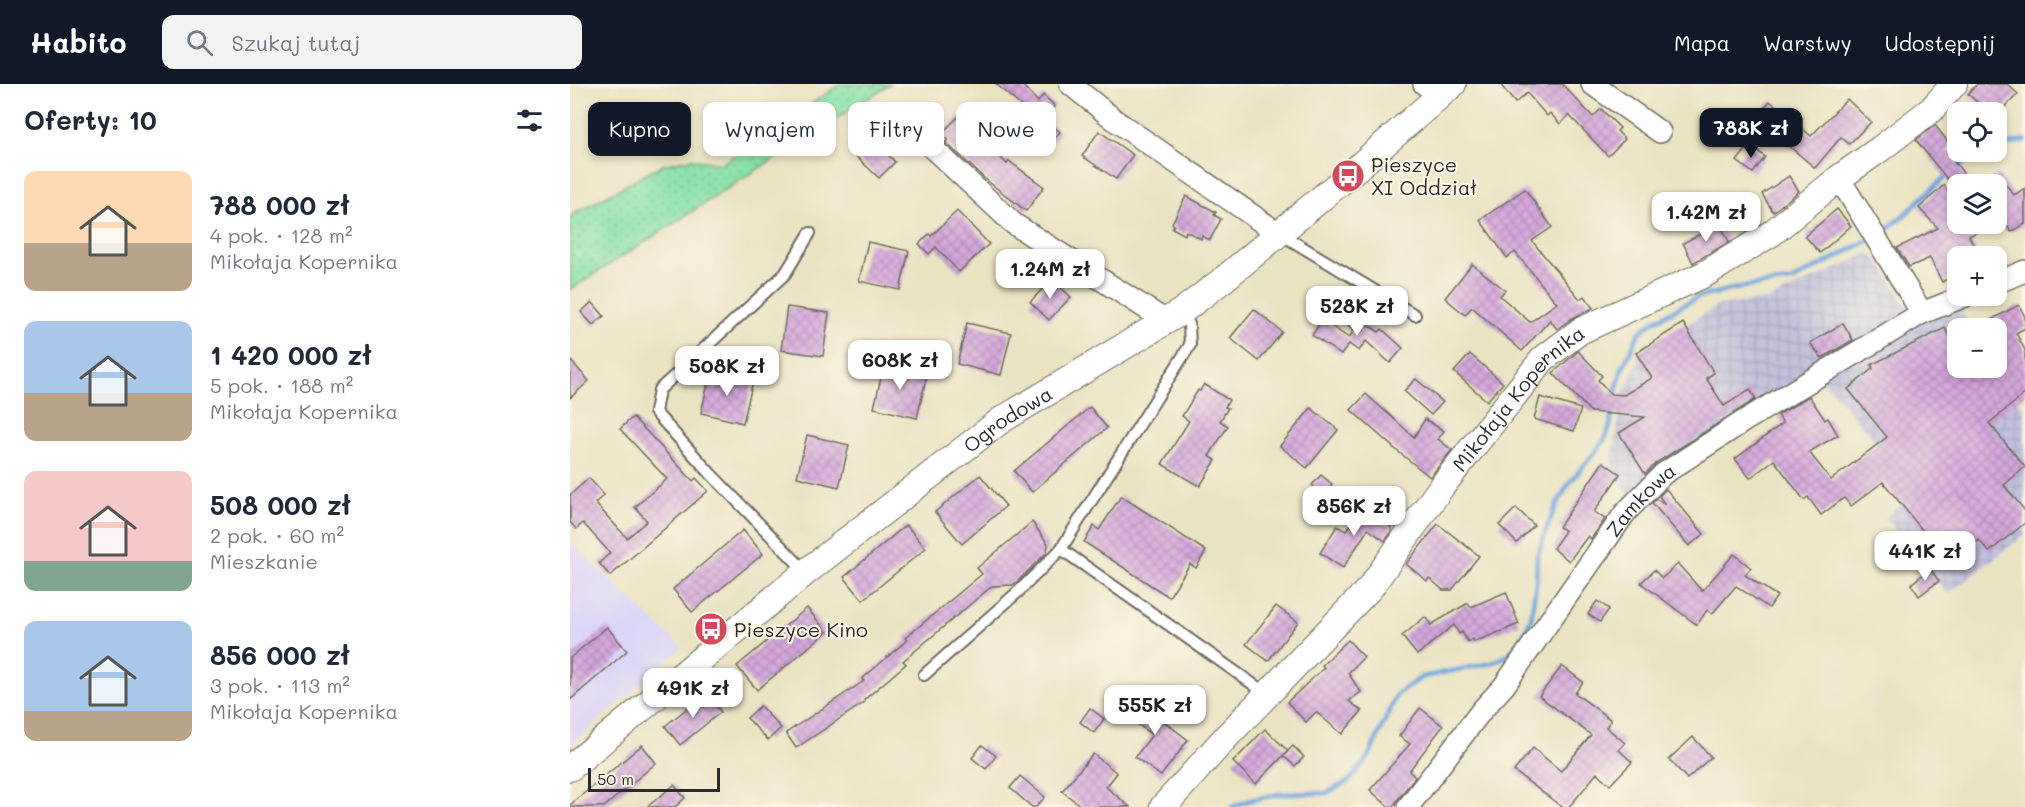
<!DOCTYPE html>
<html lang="pl">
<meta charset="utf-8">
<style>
body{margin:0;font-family:Mali,sans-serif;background:#f2f2f3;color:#1f2937;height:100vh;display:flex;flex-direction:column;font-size:22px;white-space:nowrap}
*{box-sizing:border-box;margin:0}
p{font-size:20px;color:#747a83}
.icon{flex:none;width:33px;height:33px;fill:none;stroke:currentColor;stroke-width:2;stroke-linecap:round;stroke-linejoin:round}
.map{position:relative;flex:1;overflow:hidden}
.details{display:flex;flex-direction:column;background:#fff;width:570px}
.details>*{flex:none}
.hud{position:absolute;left:18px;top:18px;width:570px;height:54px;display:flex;gap:12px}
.fabs{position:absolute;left:1377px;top:18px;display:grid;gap:12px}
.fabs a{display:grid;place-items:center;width:60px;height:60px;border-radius:12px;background:#fff;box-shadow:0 3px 9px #0003;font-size:30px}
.scale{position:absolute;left:18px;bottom:15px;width:132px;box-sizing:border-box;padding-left:6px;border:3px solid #2b2b2b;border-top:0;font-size:16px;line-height:21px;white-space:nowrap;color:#2b2b2b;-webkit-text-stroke:4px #fcf5e5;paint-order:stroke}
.price{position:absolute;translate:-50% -51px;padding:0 14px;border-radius:12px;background:#fff;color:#222;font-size:20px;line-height:39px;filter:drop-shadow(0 2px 3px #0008)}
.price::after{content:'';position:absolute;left:50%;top:36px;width:18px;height:14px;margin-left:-9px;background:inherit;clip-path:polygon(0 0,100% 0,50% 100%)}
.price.selected{background:#111827;color:#fff}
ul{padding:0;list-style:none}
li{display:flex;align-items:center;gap:18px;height:150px;padding:0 24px}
li span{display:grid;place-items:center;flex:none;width:168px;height:120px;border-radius:12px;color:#555}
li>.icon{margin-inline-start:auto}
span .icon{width:72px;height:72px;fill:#fffc;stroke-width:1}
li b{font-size:26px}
h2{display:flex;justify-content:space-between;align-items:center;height:72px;padding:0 24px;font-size:26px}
.chip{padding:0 21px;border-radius:12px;background:#fff;box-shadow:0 3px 9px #0003;font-size:21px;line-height:54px}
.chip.selected{background:#111827;color:#fff}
header{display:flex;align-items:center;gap:36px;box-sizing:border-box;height:84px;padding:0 30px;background:#111827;color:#fff}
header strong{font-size:28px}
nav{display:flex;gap:33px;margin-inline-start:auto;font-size:21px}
.search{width:420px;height:54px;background:#f2f2f3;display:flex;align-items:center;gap:15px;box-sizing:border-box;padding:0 21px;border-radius:12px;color:#747a83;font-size:22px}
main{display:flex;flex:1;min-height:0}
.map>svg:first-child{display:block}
</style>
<header>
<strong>Habito</strong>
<div class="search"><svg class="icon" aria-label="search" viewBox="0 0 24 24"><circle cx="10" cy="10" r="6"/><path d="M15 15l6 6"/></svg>Szukaj tutaj</div>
<nav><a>Mapa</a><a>Warstwy</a><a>Udostępnij</a></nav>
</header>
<main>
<section class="details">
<h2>Oferty: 10<svg class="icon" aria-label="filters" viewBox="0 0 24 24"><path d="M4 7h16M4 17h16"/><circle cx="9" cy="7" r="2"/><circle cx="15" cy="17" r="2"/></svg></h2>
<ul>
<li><span style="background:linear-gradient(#ffd9b3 60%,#b9a48a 0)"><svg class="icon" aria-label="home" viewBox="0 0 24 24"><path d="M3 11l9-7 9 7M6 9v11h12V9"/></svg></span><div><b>788 000 zł</b><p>4 pok. · 128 m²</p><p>Mikołaja Kopernika</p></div></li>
<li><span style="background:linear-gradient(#a9c7e8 60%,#b9a48a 0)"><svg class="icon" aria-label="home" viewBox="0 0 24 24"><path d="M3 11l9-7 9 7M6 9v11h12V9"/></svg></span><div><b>1 420 000 zł</b><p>5 pok. · 188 m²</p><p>Mikołaja Kopernika</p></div></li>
<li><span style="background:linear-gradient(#f6c9c9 75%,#7fa58c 0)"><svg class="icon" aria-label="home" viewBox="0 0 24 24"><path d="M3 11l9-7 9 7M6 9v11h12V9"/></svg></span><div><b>508 000 zł</b><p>2 pok. · 60 m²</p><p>Mieszkanie</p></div></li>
<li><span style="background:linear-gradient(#a9c7e8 75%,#b9a48a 0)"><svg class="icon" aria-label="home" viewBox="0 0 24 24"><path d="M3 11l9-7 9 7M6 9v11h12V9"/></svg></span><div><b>856 000 zł</b><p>3 pok. · 113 m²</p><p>Mikołaja Kopernika</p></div></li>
</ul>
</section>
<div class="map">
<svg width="1455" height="723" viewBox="0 0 1455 723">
<defs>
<pattern id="industrial-grid" width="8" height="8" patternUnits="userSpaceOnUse" patternTransform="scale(1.5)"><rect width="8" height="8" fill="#c2c1dc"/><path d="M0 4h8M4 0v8" fill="none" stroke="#a7a6bd"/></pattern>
<pattern id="grass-dots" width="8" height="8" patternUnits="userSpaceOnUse" patternTransform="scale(1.5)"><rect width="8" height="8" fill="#86e1a7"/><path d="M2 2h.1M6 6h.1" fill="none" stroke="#74c190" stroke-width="1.8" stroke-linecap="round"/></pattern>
<pattern id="building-cross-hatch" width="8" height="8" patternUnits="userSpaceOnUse" patternTransform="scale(1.5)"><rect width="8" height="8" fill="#d6a8dd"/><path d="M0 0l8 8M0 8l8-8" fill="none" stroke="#ae89b3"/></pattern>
</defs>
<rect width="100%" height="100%" fill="#fcf5e5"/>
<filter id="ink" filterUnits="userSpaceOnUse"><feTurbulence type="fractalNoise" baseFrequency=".0167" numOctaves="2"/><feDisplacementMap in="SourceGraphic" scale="12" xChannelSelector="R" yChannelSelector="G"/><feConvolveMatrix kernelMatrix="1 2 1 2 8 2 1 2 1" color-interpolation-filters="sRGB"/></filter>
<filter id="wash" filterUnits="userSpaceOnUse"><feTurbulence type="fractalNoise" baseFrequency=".008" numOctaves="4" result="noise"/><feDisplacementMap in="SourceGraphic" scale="24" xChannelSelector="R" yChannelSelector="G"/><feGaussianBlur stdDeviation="1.35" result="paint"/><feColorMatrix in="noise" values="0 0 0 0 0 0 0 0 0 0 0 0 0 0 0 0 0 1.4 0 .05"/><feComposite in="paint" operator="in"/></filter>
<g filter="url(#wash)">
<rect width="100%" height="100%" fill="#eae3c2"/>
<polygon fill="#ddd5f6" points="0,457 112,564 0,662"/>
<polygon fill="url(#industrial-grid)" points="1299,169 1309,177 1348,240 1388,221 1401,244 1388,244 1388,284 1424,284 1446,316 1455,326 1455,451 1378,510 1315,434 1346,408 1305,357 1254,297 1112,388 1066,423 1043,387 1042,372 1054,306 1073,267 1149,221 1198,216"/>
<polygon fill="url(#grass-dots)" stroke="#588669" stroke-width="1.5" points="271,0 320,0 0,206 0,132 92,81 121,75 151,80"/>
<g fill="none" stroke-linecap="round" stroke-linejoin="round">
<g stroke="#6fa2db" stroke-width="5">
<polyline points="1426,64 1455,56"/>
<path d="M1309 150C1346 128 1376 81 1416 68"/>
<polyline points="662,723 680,716 710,710 756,709 779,697 798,674 827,610 852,593 922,579 938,571 951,556 961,535 966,500 967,473 976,446 986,422 998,401 1034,357 1040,343 1044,314 1052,285 1069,249 1084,237 1128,213 1173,203 1221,197 1301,155"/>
</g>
</g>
<g id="blocks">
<g fill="url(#building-cross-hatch)">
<polygon points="426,0 451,0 468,18 473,11 485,22 474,34 490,48 475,65 451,44 462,32"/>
<polygon points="930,0 992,0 1023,33 1031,25 1050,44 1047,47 1055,55 1038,72 999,31 990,40 980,29 977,32 957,9 945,19"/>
<polygon points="1407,0 1437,0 1448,10 1426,32 1426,28 1419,28 1398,10"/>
<polygon points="1277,15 1301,38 1279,60 1271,53 1245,84 1200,46 1203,42 1189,30 1200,17 1241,52"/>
<polygon points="389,32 437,80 439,77 474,103 456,127 415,95 375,58 378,56 371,50"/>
<polygon points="1365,41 1382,63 1376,67 1402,100 1381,100 1346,56"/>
<polygon points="295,47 325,78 309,94 277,64"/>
<polygon points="529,47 563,71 546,95 512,72"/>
<polygon points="1180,61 1195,73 1183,89 1167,77"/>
<polygon points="1426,88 1444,111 1455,104 1455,140 1441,148 1438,143 1426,149"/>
<polygon points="1219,92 1229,107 1203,128 1192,110"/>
<polygon points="1374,101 1388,129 1388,140 1422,140 1399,152 1409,172 1388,172 1388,189 1372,198 1360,174 1339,183 1327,164 1368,144 1349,124"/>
<polygon points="955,105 982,143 962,157 1010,215 1014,212 1023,224 1001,235 987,245 980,236 952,267 902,223 895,231 875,214 902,180 935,206 930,212 960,238 987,219 945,168 937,174 910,136"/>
<polygon points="616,112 646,128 644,131 651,135 640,156 632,152 631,155 616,147 615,151 602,144 604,141 602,139"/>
<polygon points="1267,125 1281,142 1250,169 1235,152"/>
<polygon points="387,127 419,160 389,188 366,163 359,170 349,160 359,150 361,152"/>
<polygon points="1150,140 1159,158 1123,179 1113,159"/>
<polygon points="298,158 339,167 330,206 289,197"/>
<polygon points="482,195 501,213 479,236 460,218"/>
<polygon points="22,218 34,232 23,241 11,228"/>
<polygon points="1449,221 1455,233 1455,244 1446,249 1455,266 1455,310 1419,339 1455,383 1434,401 1455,427 1455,439 1419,468 1409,456 1380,480 1313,398 1281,422 1274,414 1251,431 1238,413 1234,416 1204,376 1180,394 1165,375 1213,339 1208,331 1239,312 1255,336 1258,334 1268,351 1239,368 1261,396 1317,353 1278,305 1303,284 1301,281 1375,244 1388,270 1388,284 1426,284 1426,244 1405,244"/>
<polygon points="217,223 259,229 253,272 211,266"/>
<polygon points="771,224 809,248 812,245 833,264 820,279 796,257 789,267 779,260 771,271 742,251 752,236 779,254 784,246 766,230"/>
<polygon points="684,225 712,248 689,277 660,254"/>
<polygon points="397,239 441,249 431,291 387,280"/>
<polygon points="1113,239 1144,289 1136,294 1154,322 1180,305 1186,315 1086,379 1075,390 1049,349 1075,333 1021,328 983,289 1008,267 1032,292 1028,296 1041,310 1054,311 1082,294 1066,269"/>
<polygon points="1273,239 1283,256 1252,274 1240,259"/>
<polygon points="900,270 933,299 917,317 884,288"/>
<polygon points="0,276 19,297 0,314"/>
<polygon points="314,281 357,291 347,334 304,324"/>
<polygon points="141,287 183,297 173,339 131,329"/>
<polygon points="846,295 873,318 861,331 834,307"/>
<polygon points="634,300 659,316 655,323 658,324 650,337 658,342 639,372 646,376 630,402 628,400 627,401 592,380 619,337 612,332 628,306 630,307"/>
<polygon points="796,310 844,353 855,335 874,347 868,355 882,366 860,393 825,365 781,326"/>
<polygon points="970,313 1011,325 1004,347 964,335"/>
<polygon points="520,323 537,344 462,408 444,387"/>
<polygon points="741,324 768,346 737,384 710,362"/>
<polygon points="63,333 123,397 126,394 138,407 40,492 29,479 40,469 13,439 6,445 0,438 0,411 19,394 34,411 25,419 57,454 77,437 65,423 97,395 50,345"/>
<polygon points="237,351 279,361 269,403 227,393"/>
<polygon points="1033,378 1050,390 1024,428 1035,435 1021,455 1018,452 999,477 983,464 995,447 989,443"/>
<polygon points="410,391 436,422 392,460 365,428"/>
<polygon points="751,391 762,400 753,411 742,401"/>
<polygon points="1096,405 1134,450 1119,462 1082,419 1086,415 1095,421 1089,412"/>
<polygon points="551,412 636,467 626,484 620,480 599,513 514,458 524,442 529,446"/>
<polygon points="794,423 821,443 821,449 815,457 798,445 773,484 750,469 767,442 776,447"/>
<polygon points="946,424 964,441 947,459 929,441"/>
<polygon points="462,438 478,460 477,468 448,497 443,501 422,502 333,577 336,580 294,616 295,618 226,664 216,649 294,597 292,595 337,556 335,554 412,490 407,484"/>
<polygon points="868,440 909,472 882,506 873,506 859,494 857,497 836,480"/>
<polygon points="336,441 356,464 293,516 274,493"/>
<polygon points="173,446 193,470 122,528 103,505"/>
<polygon points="1164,470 1181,484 1175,491 1207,512 1199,524 1166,502 1142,530 1137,526 1127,541 1071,499 1084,486 1092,494 1108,480 1132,507"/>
<polygon points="1360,485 1369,497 1349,512 1341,500"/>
<polygon points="936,508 949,540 904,558 903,555 898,558 892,548 889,550 884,541 847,571 832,552 855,533 861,541 898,519 901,523"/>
<polygon points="1027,517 1039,525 1030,538 1018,530"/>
<polygon points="706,522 728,538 698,577 676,560"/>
<polygon points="237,524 257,548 187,606 167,582"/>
<polygon points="37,543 57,567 0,616 0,574"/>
<polygon points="778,556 794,573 778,589 791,608 779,617 792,627 772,650 746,628 736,638 717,618 754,584 752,581"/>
<polygon points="992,582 1013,598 1005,609 1041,636 1036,643 1055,659 1049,666 1062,678 1040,701 1027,689 999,723 992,723 944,687 963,664 991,687 1021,651 969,612"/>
<polygon points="572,607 585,616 578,625 618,656 591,692 565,673 582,651 554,630"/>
<polygon points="136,609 151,628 110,661 95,642"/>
<polygon points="190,622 211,644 198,656 177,634"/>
<polygon points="520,624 534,635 524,649 510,638"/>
<polygon points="850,624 873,642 839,687 845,693 826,718 823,723 819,723 800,706 840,660 829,652"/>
<polygon points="695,645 718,667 686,700 663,678"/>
<polygon points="1123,653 1141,673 1117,695 1099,675"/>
<polygon points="72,661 86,679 34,723 0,723 0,721"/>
<polygon points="412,661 426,672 416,685 402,674"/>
<polygon points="723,662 734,673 725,682 713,672"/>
<polygon points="523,670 547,689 536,703 560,723 512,723 492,707"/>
<polygon points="450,692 475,713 466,723 462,723 440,704"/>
<polygon points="104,701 115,714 105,723 77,723"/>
</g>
</g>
</g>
<g filter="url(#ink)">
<use href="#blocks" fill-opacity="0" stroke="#6e6b60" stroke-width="1.5"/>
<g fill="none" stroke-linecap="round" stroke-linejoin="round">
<g stroke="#6e6b60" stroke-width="14">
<g id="service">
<polyline points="709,149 845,231"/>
<polyline points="491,465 697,610"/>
<polyline points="236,488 140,389 85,328 89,306 215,190 240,149"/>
<polyline points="354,591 449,507 491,465 620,261 619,240 611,229"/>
</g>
</g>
<g stroke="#6e6b60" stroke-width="24">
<g id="minor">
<polyline points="500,0 546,37 708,149"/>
<polyline points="854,0 871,11"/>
<polyline points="1022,0 1090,48"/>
<polyline points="325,29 444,140 596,237"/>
<polyline points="1269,94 1352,229"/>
<polyline points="1426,199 1455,187"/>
<path id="s1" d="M838 723 912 626 934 602 1055 429 1093 390 1174 337 1352 229 1395 212"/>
</g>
</g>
<g stroke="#6e6b60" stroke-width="28">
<g id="tertiary">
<path id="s2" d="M0 684 236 488 430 337 611 228 654 195 778 92 883 0"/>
<path id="s3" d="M593 723 658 651 800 504 872 402 973 275 1010 247 1135 190 1202 149 1269 94 1310 65 1362 25 1384 0"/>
</g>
</g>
<use href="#service" stroke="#fff" stroke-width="10"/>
<use href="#minor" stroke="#fff" stroke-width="21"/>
<use href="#tertiary" stroke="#fff" stroke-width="26"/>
</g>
</g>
<defs>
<g id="bus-disc" transform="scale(1.725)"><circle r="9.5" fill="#d1495b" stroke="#fcf5e5"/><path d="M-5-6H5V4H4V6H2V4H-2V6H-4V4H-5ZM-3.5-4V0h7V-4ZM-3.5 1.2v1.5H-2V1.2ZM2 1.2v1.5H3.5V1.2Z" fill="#fff"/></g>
</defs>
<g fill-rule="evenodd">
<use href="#bus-disc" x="778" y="92"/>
<use href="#bus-disc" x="141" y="545"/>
</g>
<g text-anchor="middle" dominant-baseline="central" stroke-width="4.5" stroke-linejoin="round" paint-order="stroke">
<g font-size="20" fill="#2b2b2b" stroke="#fcf5e5" text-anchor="start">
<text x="801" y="80">Pieszyce<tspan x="801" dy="23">XI Oddział</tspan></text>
<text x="164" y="545">Pieszyce Kino</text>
</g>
<g font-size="20" fill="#2b2b2b" stroke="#fcf5e5">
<text stroke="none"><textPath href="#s3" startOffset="543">Mikołaja Kopernika</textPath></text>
<text stroke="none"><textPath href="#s2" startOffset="560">Ogrodowa</textPath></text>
<text stroke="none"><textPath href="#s1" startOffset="386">Zamkowa</textPath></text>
</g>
</g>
</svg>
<div class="fabs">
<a><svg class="icon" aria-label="locate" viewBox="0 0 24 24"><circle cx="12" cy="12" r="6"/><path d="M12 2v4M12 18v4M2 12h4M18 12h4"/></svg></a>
<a><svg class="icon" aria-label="layers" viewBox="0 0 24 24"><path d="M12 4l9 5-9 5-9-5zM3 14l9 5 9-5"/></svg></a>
<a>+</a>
<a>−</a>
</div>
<div class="scale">50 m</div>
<b class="price selected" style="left:1181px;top:75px">788K zł</b>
<b class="price" style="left:1136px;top:159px">1.42M zł</b>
<b class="price" style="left:480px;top:216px">1.24M zł</b>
<b class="price" style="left:787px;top:253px">528K zł</b>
<b class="price" style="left:330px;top:307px">608K zł</b>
<b class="price" style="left:157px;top:313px">508K zł</b>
<b class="price" style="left:784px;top:453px">856K zł</b>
<b class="price" style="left:1355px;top:498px">441K zł</b>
<b class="price" style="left:123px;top:635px">491K zł</b>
<b class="price" style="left:585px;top:652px">555K zł</b>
<div class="hud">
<a class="chip selected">Kupno</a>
<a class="chip">Wynajem</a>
<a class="chip">Filtry</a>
<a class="chip">Nowe</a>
</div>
</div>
</main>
